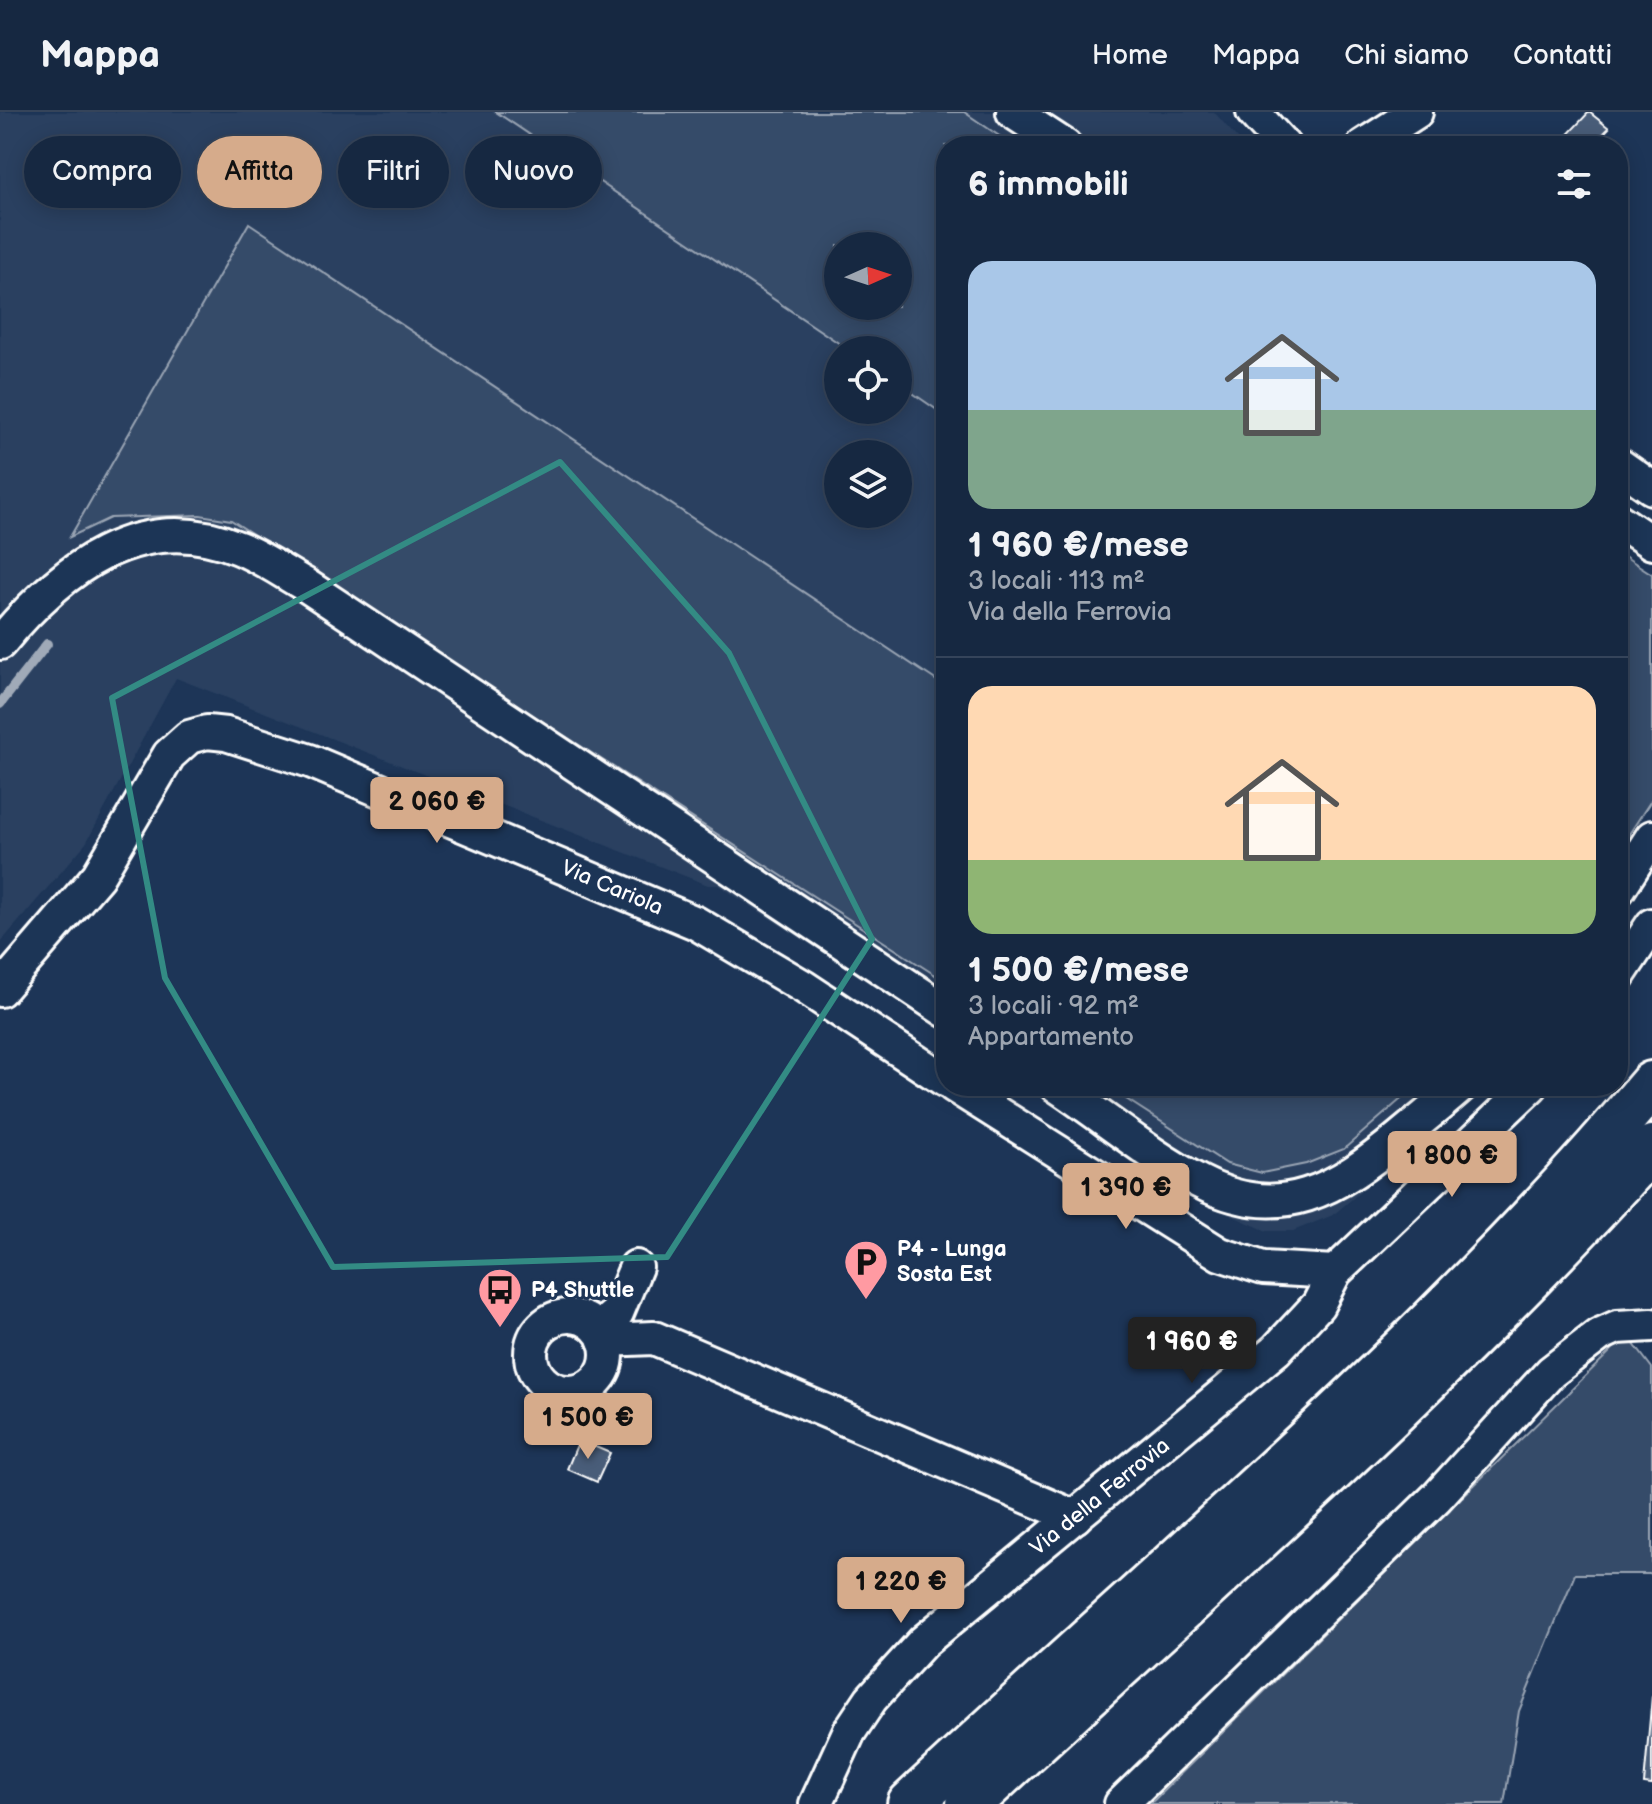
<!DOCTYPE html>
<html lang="it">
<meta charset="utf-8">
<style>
body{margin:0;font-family:"Balsamiq Sans",sans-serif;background:#1f3048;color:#f1f3f6;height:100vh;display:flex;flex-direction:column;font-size:30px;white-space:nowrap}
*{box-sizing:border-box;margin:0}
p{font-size:26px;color:#9ea6b1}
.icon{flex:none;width:44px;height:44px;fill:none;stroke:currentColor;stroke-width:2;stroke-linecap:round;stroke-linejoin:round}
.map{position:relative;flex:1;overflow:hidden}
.panel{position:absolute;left:936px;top:24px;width:692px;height:960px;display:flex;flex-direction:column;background:#162841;border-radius:32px;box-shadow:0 4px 20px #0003,0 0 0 2px #35445a}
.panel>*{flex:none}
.hud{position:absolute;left:24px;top:24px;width:760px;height:72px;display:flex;gap:16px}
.needle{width:52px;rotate:87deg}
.fabs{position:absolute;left:824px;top:120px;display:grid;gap:16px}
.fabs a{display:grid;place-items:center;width:88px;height:88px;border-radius:50%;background:#162841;box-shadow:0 4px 20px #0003,0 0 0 2px #35445a;font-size:40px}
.price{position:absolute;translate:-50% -68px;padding:0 18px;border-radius:8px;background:#d6ab8b;color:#111;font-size:26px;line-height:52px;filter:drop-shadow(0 2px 4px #0008)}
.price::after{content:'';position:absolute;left:50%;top:48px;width:24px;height:18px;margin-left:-12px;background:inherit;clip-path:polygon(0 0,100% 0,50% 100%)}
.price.on{background:#222;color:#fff}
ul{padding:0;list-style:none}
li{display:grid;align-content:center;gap:16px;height:424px;padding:0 32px}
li+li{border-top:2px solid #35445a}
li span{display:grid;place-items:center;height:248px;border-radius:24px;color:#555}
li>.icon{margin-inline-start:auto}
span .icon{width:144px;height:144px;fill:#fffc;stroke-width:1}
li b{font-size:34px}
h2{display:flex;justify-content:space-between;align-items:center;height:96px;padding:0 32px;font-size:34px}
.tag{padding:0 28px;border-radius:36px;background:#162841;box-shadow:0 4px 20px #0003,0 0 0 2px #35445a;font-size:28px;line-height:72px}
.tag.on{background:#d6ab8b;color:#111}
header{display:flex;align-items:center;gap:48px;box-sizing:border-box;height:112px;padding:0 40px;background:#162841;border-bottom:2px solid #35445a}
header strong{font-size:38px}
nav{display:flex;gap:44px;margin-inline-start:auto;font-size:28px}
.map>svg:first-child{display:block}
</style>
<header>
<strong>Mappa</strong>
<nav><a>Home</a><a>Mappa</a><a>Chi siamo</a><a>Contatti</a></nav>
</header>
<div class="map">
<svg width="1652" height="1692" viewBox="0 0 1652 1692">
<rect width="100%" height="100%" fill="#1d3557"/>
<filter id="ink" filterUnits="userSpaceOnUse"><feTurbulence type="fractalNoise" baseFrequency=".0125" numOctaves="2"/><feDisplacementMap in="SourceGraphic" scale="16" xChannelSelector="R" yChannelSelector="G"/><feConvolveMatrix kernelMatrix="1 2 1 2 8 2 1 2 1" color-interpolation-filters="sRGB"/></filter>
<g filter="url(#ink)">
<g fill="#2a4161" fill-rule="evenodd">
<path d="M0 0H1214L1244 34H946V920L718 773H708L176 566 86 731 0 831ZM838 134H898V194H838ZM838 238H898V298H838ZM838 342H898V402H838Z"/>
<polygon points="1029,974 1485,974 1333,1103 1293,1119 1267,1119 1226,1101"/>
</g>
<g fill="#364b69" stroke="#9aa5b4" stroke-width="2" fill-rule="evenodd">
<path d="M496 0H964L1014 34H946V304L898 271V238H849ZM898 134V194H838V134Z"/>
<polygon points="249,111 946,575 946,870 231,408 200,403 110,406 70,425"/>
<polygon points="1618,440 1652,462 1652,687 1618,739"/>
<polygon points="1106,974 1416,974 1344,1037 1306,1052 1262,1061 1227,1052"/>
<polygon points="1627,1223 1652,1256 1652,1462 1575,1462 1519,1599 1504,1692 1150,1692"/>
</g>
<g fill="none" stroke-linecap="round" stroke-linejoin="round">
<polyline stroke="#a0aab8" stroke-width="10" points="0,592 47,532"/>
</g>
<g fill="#4a5d79" stroke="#fff" stroke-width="2">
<polygon points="1589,0 1609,16 1591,34 1557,34"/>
<polygon points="579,1328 610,1341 597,1370 567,1357"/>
<polygon points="1652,1584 1652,1673 1644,1672"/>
</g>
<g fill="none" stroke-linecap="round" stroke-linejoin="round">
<g stroke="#fff" stroke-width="38">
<g id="minor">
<polyline points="1013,0 1065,34"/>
<polyline points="1253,0 1284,34"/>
<polyline points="1363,34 1416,0"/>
<polyline points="1618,352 1652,376"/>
<polyline points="1618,408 1652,431"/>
<path d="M0 531C60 458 139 395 239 436 261 445 283 460 304 472L946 899"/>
<polyline points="1618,778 1652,725"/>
<polyline points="1618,864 1652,813"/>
<polyline points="0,878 98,764 169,643 189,625 207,620 226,622 310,649 696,811 804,875 946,969"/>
<polyline points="954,974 1220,1142 1263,1156 1335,1160"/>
<path d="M1057 974C1104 1005 1150 1044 1200 1070 1281 1112 1337 1077 1400 1025 1420 1008 1441 992 1461 974"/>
<circle cx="569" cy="1242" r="38"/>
<polyline points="598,1217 617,1201 636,1155"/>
<polyline points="604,1228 654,1226 1075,1405"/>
<polyline points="816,1692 849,1620 871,1587 923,1530 1276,1238 1318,1193 1335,1160 1531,974"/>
<polyline points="1121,1692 1437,1385 1551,1260 1599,1223 1617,1215 1652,1213"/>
</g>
</g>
<g stroke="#fff" stroke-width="50">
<g id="highway">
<path d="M910 1692C1160 1458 1431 1235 1652 972"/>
<path d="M969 1692C1201 1477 1441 1271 1652 1036"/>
</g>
</g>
<use href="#minor" stroke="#1d3557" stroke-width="32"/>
<use href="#highway" stroke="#1d3557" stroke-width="44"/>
</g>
</g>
<path fill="none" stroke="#338b84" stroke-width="6" stroke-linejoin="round" d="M560 350 729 541 872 827 667 1145 333 1155 165 866 112 586Z"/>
<defs>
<g id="parking-pin" transform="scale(2.3)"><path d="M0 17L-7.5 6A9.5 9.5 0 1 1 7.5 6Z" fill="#ff9aa2" stroke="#1d3557"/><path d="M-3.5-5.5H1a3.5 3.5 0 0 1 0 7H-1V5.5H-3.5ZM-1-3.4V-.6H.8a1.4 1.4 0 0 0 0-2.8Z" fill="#111"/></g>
<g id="bus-pin" transform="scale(2.3)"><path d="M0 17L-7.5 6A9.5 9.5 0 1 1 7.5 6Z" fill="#ff9aa2" stroke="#1d3557"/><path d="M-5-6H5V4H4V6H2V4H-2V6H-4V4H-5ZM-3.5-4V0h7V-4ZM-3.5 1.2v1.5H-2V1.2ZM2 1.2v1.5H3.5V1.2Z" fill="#111"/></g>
</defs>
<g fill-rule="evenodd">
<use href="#parking-pin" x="866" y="1150"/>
<use href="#bus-pin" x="500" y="1178"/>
</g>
<g text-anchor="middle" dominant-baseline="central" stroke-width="6" stroke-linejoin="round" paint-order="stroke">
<g font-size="22" fill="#fff" stroke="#1d3557">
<text transform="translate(612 776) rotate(23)">Via Cariola</text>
<text transform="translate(1100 1385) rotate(-39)">Via della Ferrovia</text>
</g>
<g font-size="22" font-weight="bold" fill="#fff" stroke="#1d3557" text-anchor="start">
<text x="897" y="1137">P4 - Lunga<tspan x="897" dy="25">Sosta Est</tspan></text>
<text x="531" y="1178">P4 Shuttle</text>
</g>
</g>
</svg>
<div class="fabs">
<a><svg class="needle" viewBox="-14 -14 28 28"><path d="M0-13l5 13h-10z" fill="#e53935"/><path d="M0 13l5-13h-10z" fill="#9ea6b1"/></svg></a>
<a><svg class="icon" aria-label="locate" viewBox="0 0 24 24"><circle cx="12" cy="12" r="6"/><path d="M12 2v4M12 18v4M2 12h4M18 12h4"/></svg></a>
<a><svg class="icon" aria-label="layers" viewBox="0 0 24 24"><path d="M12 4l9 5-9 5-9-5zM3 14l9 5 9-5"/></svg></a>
</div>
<b class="price" style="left:437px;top:733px">2 060 €</b>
<b class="price" style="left:1452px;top:1087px">1 800 €</b>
<b class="price" style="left:1126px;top:1119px">1 390 €</b>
<b class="price on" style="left:1192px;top:1273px">1 960 €</b>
<b class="price" style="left:588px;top:1349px">1 500 €</b>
<b class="price" style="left:901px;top:1513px">1 220 €</b>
<div class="hud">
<a class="tag">Compra</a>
<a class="tag on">Affitta</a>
<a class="tag">Filtri</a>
<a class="tag">Nuovo</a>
</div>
<section class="panel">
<h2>6 immobili<svg class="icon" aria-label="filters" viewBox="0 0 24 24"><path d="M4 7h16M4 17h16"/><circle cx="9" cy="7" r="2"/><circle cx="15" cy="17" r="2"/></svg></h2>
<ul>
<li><span style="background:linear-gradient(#a9c7e8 60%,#7fa58c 0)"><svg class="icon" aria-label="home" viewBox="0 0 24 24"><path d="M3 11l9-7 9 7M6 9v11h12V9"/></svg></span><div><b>1 960 €/mese</b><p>3 locali · 113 m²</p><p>Via della Ferrovia</p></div></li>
<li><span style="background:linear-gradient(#ffd9b3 70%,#8fb573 0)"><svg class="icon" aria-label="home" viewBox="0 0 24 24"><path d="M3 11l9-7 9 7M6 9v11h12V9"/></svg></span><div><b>1 500 €/mese</b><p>3 locali · 92 m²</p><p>Appartamento</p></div></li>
</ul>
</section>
</div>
